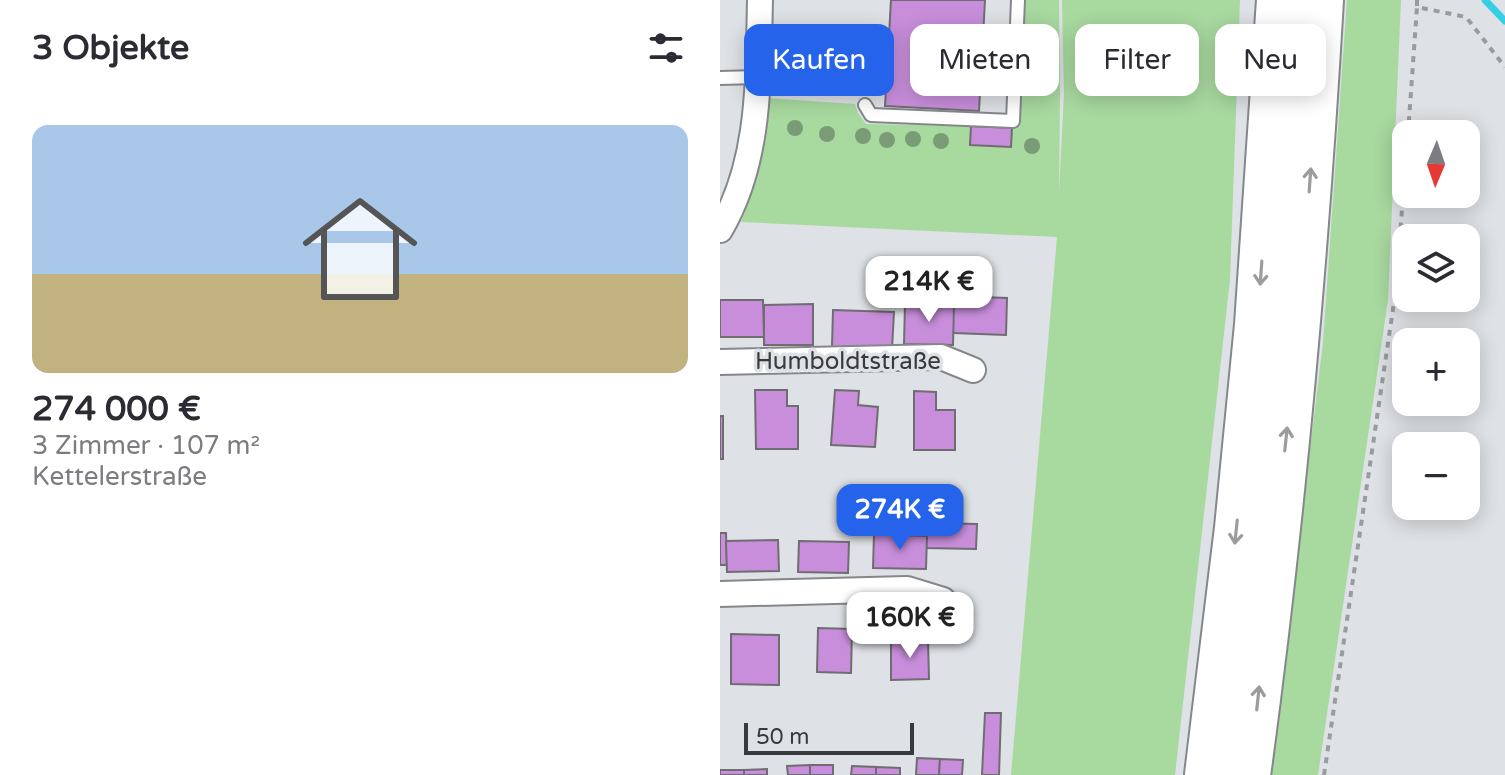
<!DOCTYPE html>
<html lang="de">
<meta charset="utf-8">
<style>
body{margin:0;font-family:"Varela Round",sans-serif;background:#f2f2f3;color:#2b2b33;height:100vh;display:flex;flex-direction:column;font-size:30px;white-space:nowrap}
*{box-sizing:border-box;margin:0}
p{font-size:26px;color:#7c7c81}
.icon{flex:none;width:44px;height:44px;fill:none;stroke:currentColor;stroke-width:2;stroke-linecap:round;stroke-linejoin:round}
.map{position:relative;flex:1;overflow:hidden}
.drawer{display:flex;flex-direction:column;background:#fff;width:720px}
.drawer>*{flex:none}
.hud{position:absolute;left:24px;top:24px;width:640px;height:72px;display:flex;gap:16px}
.needle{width:52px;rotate:182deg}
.buttons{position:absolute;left:672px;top:120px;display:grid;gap:16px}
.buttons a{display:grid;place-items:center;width:88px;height:88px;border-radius:16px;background:#fff;box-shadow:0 4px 20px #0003;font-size:40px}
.scale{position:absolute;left:24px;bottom:20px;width:170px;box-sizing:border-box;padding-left:8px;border:4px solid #393a3c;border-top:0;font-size:22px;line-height:28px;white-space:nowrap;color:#393a3c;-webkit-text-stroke:6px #dee1e5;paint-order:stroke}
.price{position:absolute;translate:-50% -68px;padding:0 18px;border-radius:16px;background:#fff;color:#222;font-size:26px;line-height:52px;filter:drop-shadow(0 2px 4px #0008)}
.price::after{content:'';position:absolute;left:50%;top:48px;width:24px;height:18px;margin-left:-12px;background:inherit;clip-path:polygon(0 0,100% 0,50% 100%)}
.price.selected{background:#2563eb;color:#fff}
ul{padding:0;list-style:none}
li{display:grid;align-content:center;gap:16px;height:424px;padding:0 32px}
li span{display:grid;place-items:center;height:248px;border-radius:16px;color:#555}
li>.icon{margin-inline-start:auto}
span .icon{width:144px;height:144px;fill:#fffc;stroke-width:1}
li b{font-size:34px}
h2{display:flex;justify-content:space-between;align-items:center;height:96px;padding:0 32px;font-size:34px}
.pill{padding:0 28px;border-radius:16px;background:#fff;box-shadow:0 4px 20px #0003;font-size:28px;line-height:72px}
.pill.selected{background:#2563eb;color:#fff}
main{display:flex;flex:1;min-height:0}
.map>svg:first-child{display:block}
</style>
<main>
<section class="drawer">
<h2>3 Objekte<svg class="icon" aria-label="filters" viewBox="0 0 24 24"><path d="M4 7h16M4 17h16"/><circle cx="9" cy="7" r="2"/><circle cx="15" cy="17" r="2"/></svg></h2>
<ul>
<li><span style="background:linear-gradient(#a9c7e8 60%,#c2b280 0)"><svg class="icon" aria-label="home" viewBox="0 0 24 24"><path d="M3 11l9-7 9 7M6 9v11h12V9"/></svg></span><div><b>274 000 €</b><p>3 Zimmer · 107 m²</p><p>Kettelerstraße</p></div></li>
</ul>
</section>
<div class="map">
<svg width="785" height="775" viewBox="0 0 785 775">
<rect width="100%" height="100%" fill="#dee1e5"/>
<g fill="#a8d99f">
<polygon points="305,0 339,0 340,92 339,193 344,93 342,0 520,0 510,279 455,775 291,775 337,237 21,222 27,207 46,98 135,104 138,113 146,124 251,126 251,145 291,147 292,128 298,128"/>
<polygon points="627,0 681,0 668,300 598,775 550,775 603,343"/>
</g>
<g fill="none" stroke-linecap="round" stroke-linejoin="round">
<polyline stroke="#34cfe3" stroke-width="7" points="765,0 785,21"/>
</g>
<g fill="#c88edb" stroke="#706d71" stroke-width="2">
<polygon points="171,0 265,0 259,111 165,106"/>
<polygon points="251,126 292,128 291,147 250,145"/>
<polygon points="233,296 287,298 286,335 233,333"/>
<polygon points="0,300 43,300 44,337 0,337"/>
<polygon points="93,304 93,345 44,345 44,305"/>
<polygon points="185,304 234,305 233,345 184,344"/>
<polygon points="113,310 174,312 172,349 112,347"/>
<polygon points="35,390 67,390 67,406 78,406 78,449 36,449"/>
<polygon points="115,390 139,391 138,405 158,407 155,447 111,445"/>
<polygon points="194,391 216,392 216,410 235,410 235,450 194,450"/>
<rect x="0" y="416" width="3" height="43"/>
<polygon points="207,523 257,524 256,549 206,548"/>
<polygon points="0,533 6,533 7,565 0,565"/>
<polygon points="154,534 207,536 206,569 153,568"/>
<polygon points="58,540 59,571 7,572 6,541"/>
<polygon points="79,541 129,542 128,573 78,572"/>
<polygon points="98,628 132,629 131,673 97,672"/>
<polygon points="11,634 59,635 59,685 11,684"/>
<polygon points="171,640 208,640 209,679 171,680"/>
<polygon points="265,713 281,713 279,775 262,775"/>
<polygon points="197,758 220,759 219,775 196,775"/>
<polygon points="220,759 243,760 242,775 219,775"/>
<rect x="90" y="765" width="23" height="10"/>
<polygon points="90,765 90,775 68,775 67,766"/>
<polygon points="132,766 156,767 156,775 131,775"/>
<polygon points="156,767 180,768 180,775 156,775"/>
<polygon points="47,769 47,775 24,775 24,770"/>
<rect x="0" y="770" width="24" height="5"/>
</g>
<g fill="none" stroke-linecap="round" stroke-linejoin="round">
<g stroke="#84888b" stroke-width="16">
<g id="service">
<polyline points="0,78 38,77"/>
<polyline points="145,105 151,115 293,121 298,0"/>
</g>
</g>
<g stroke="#84888b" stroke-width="28">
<g id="minor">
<path d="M0 230C41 161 38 78 40 0"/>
<polyline points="0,362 221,357 253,370"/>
<polyline points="0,594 187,589 223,600"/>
</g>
</g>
<g stroke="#84888b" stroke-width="48">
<g id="motorway">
<polyline points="487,775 517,528 537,325 559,0"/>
<path d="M528 775C563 518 586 259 601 0"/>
</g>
</g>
<g stroke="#999b9f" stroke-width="4" stroke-dasharray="6 6" stroke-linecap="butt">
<polyline points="697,0 697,7 746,17 785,67"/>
<polyline points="688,134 697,7"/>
<polyline points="604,775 676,289 686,156"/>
</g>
<use href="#service" stroke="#fff" stroke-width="12"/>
<use href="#minor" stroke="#fff" stroke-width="24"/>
<use href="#motorway" stroke="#fff" stroke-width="44"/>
</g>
<g fill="#799c76">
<circle cx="321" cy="65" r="8"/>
<circle cx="75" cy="128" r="8"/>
<circle cx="107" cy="134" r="8"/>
<circle cx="143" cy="136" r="8"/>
<circle cx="193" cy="139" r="8"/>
<circle cx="167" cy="140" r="8"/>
<circle cx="221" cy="141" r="8"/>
<circle cx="312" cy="146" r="8"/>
</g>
<defs><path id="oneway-shaft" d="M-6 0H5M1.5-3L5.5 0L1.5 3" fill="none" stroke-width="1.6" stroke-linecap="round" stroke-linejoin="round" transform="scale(2)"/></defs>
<g stroke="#9c9c9e">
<use href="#oneway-shaft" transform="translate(590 180) rotate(-86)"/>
<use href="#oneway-shaft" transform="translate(541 273) rotate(94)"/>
<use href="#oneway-shaft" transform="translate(566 439) rotate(-84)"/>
<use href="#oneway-shaft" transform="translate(516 532) rotate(96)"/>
<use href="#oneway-shaft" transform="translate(538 698) rotate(-84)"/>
</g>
<g text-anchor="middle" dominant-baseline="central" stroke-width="7" stroke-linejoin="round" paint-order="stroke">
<g font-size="24" fill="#393a3c" stroke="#dee1e5">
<text x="128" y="361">Humboldtstraße</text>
</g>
</g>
</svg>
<div class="buttons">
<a><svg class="needle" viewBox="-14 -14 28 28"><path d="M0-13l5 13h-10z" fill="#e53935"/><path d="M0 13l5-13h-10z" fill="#7c7c81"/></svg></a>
<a><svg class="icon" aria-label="layers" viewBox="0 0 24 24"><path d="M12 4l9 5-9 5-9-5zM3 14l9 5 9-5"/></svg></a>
<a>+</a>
<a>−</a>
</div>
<div class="scale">50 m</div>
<b class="price" style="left:209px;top:324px">214K €</b>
<b class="price selected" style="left:180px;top:552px">274K €</b>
<b class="price" style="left:190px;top:660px">160K €</b>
<div class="hud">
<a class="pill selected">Kaufen</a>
<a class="pill">Mieten</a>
<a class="pill">Filter</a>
<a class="pill">Neu</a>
</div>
</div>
</main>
